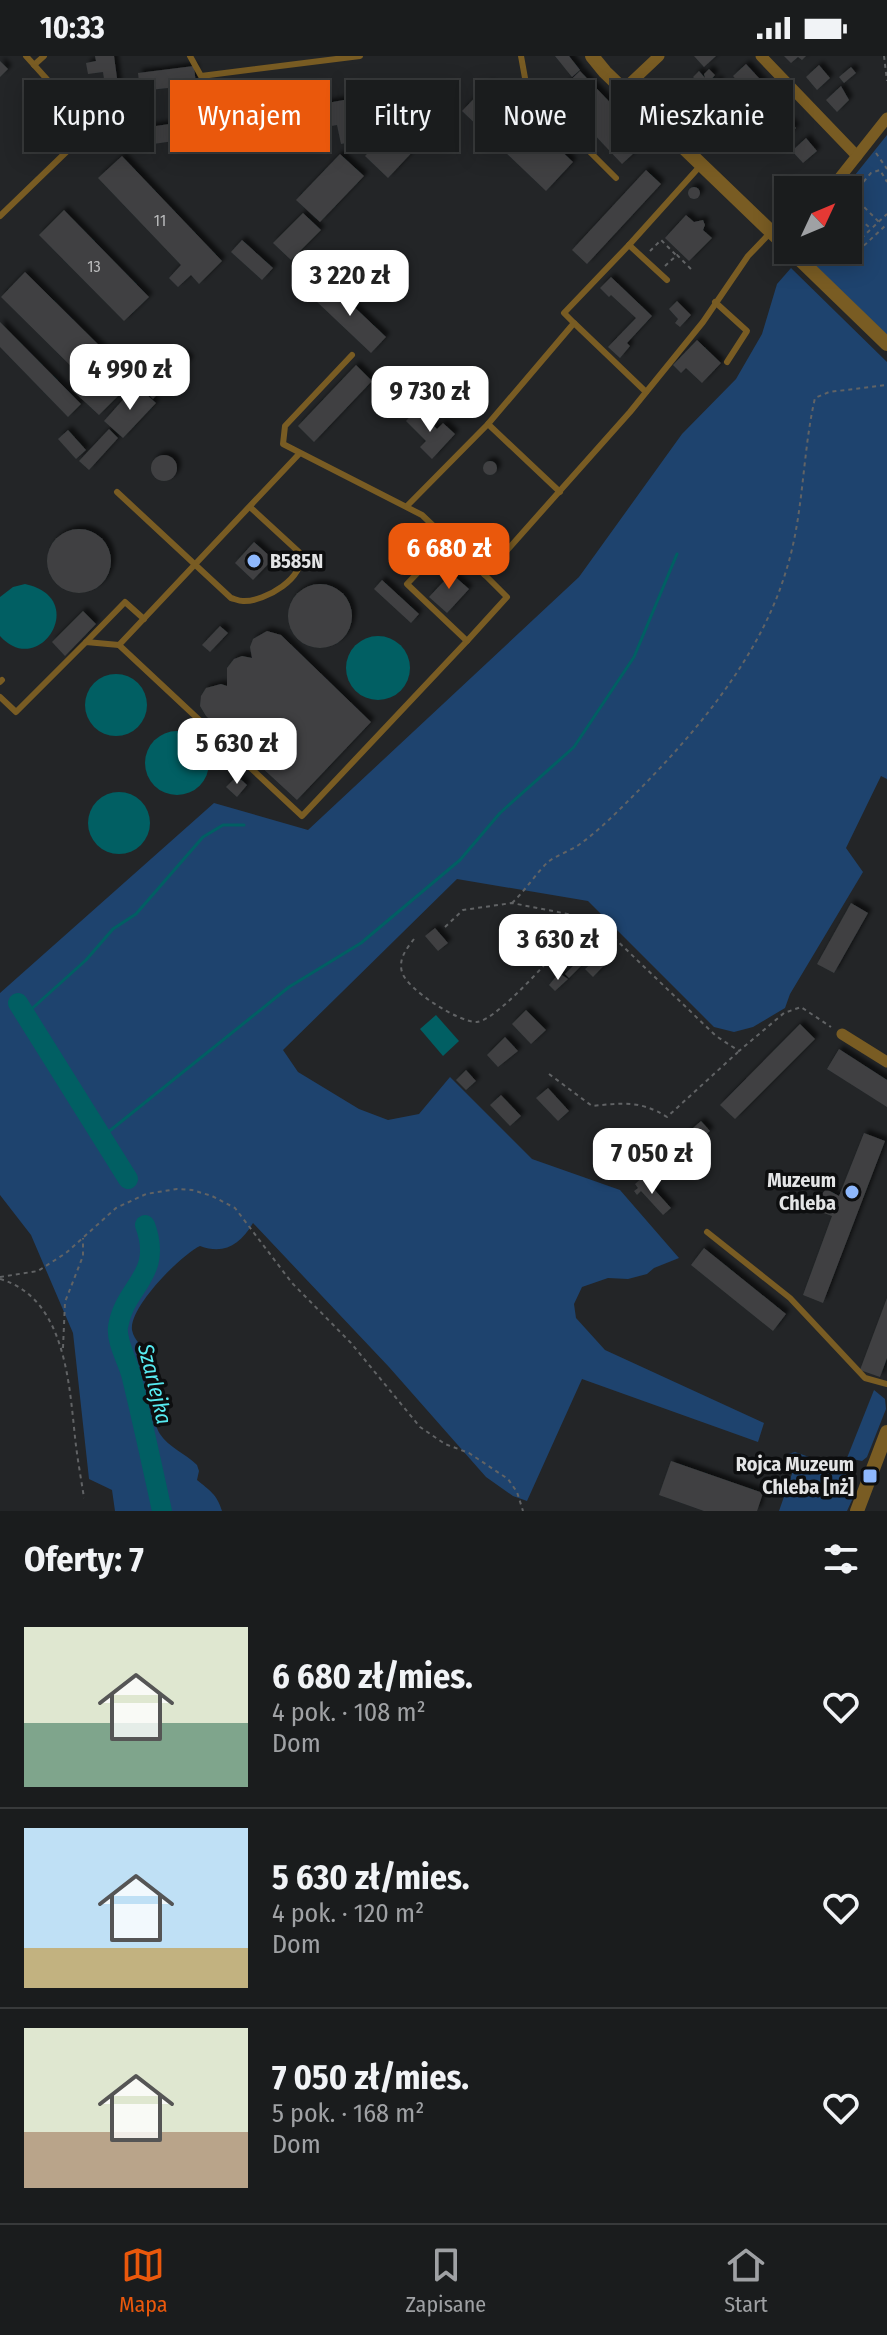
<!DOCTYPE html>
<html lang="pl">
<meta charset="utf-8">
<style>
body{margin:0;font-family:"Fira Sans Condensed",sans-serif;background:#27292a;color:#f1f3f6;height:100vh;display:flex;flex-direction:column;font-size:30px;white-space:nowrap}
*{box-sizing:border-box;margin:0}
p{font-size:26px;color:#9fa1a4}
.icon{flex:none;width:44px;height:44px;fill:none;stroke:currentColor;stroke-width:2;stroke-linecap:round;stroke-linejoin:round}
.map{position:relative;height:1455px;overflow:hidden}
.details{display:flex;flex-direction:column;background:#1a1c1d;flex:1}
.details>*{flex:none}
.banner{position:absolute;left:24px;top:24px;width:840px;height:72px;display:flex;gap:16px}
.needle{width:52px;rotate:46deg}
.buttons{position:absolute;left:774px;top:120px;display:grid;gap:16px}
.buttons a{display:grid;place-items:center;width:88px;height:88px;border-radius:0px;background:#1a1c1d;box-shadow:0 4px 20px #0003,0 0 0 2px #383a3b;font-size:40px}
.price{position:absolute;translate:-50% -68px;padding:0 18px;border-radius:16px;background:#fff;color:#222;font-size:26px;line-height:52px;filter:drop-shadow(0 2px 4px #0008)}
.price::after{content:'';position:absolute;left:50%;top:48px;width:24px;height:18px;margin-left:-12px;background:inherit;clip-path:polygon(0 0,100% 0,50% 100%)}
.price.on{background:#ea580c;color:#fff}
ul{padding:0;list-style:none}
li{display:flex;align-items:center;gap:24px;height:200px;padding:0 24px}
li+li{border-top:2px solid #383a3b}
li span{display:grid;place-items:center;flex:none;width:224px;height:160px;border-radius:0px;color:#555}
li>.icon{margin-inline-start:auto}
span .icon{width:96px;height:96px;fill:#fffc;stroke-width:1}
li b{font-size:34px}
h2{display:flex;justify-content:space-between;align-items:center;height:96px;padding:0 24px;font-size:34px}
.chip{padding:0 28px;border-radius:0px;background:#1a1c1d;box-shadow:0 4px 20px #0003,0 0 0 2px #383a3b;font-size:28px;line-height:72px}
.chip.on{background:#ea580c;color:#fff}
.status{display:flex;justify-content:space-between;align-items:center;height:56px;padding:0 40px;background:#1a1c1d;direction:ltr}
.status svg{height:22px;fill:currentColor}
.menu{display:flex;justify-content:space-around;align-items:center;height:112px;border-top:2px solid #383a3b;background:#1a1c1d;font-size:22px;color:#9fa1a4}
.menu a{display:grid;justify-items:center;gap:4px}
.menu .on{color:#ea580c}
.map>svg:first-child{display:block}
</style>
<div class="status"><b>10:33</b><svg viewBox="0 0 49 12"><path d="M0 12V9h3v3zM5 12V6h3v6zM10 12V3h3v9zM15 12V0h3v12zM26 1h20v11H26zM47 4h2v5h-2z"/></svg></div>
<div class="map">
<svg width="887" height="1455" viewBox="0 0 887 1455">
<defs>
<filter id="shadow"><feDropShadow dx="4" dy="-4" stdDeviation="2" flood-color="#0009"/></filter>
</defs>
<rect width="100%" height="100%" fill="#232527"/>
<g fill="#1e436e">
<polygon points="887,79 887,279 801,196 848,194 848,134 843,134"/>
<path d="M791 212 887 306V723L881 720 846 792 863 816 790 938 785 952 753 971 734 976 714 971 588 845 457 823 283 994 298 1016 359 1053 388 1064 419 1058 450 1021 532 1103 620 1134 679 1202 654 1212 647 1218 628 1223 608 1222 582 1231 574 1248 576 1262 605 1294 764 1367 758 1386 582 1323 527 1445 513 1440 486 1421 389 1311 253 1167C240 1189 224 1199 200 1190 181 1199 129 1251 132 1274 134 1285 144 1291 149 1300 154 1307 156 1321 157 1329 158 1347 148 1357 160 1378 168 1391 186 1398 197 1409L199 1415 197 1424C209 1434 217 1438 222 1455H115L112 1434 89 1423 73 1277 31 1179 0 1139V937L214 747 308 774 579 521 682 378 736 323 762 278 777 228Z"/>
<polygon points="874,1334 885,1343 886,1353 867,1401 862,1405 847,1402"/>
<polygon points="795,1396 854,1417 857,1433 847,1455 779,1455 794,1412 788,1398"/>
</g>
<g fill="#015f63">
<path d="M25 528C91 542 39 624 0 580V541L13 531Z"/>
<circle cx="378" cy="612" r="32"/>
<circle cx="116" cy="649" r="31"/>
<circle cx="177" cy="707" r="32"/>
<circle cx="119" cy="767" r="31"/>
<polygon points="436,959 459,985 443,1000 420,973"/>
</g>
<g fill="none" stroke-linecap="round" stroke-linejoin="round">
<g stroke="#015f63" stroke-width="3">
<polyline points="26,958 86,904 113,873 136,858 203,781 223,769 244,769"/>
<polyline points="102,1081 289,931 361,887 460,804 500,757 574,691 634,601 677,498"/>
</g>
<g stroke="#015f63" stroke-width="20">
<polyline points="18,947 128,1123"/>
<path d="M145 1169C164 1220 124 1230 118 1271 116 1285 127 1304 131 1318 142 1363 152 1409 162 1455"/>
</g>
</g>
<g fill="#3f4143" filter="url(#shadow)">
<polygon points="95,0 114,0 122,59 115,60 114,51 108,52 103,16 88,18 86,7 96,5"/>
<polygon points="555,0 569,0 580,14 572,21"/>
<polygon points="694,0 716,0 704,11"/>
<polygon points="784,0 806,0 802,4 798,1 791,7"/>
<polygon points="0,5 8,13 0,21"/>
<polygon points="746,8 769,33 755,45 733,20"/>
<polygon points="819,9 830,22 817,34 806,21"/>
<polygon points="194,10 196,29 140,35 138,17"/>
<polygon points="851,11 856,17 844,27 839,21"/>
<polygon points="709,13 715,19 709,26 711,28 717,23 721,27 710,38 693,21 699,15 705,22 704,18"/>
<polygon points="580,15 647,85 622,108 556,38"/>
<polygon points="489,27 573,106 546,135 462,55"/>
<polygon points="841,30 849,44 837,56 826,44"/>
<polygon points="355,42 362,76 354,77 356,85 341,88 337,69 320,72 323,89 305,92 299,52"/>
<polygon points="296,49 300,81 204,95 202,81 139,90 136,73"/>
<polygon points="775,49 787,62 775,73 763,60"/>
<polygon points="409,53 432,75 388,122 365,100"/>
<polygon points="748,54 753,59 741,70 736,64"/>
<polygon points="788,64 796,72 784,84 776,76"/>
<polygon points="806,82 817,95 803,107 792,95"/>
<polygon points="340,98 364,120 320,166 296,144"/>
<polygon points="122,100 222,205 199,228 191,219 178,231 169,222 181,209 98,122"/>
<polygon points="646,114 661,128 587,208 572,194"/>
<circle cx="694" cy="137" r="6"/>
<polygon points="64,154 149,241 124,265 39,179"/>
<polygon points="303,157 321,174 291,204 273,187"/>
<polygon points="686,159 694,166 703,164 705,169 703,174 712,182 689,205 665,182"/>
<polygon points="242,184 273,212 262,224 231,196"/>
<polygon points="25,216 116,306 122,300 140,318 99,359 72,334 83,322 1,241"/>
<polygon points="611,221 652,260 627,287 630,290 620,302 608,291 636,262 611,239 609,241 600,232"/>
<polygon points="330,228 386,281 371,297 315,244"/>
<polygon points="677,245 691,259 680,271 675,267 678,263 669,253"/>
<polygon points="0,266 81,348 68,361 0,291"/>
<polygon points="697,284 721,307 702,327 686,312 681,317 673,309"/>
<polygon points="182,297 190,304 153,343 146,336"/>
<polygon points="356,309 372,325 314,386 298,370"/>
<polygon points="136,329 156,347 123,382 104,365"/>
<polygon points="472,344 481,352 473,361 464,352"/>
<polygon points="417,353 437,373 443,367 455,378 432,403 420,391 426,385 406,365"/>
<polygon points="109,373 118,382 89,414 79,405"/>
<polygon points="68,374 86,394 76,403 58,383"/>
<circle cx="164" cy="412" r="13"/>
<circle cx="490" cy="412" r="7"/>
<circle cx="79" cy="505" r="32"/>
<polygon points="254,486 273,503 253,524 235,507"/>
<polygon points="444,511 469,533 447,557 429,541 445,524 438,518"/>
<polygon points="382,524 419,558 411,567 374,533"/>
<circle cx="320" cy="560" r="32"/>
<polygon points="83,555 96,568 65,600 52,586"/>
<polygon points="220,570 228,577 210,596 202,589"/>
<polygon points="267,575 281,579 371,666 297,744 206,660 200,650 201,640 206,632 221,628 227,630 227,612 234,603 242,600 252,602 250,591 253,583"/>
<polygon points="237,720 247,729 237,741 226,731"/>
<polygon points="851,847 868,857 834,917 817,908"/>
<polygon points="435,872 448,887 438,895 425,880"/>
<polygon points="605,896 611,902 593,921 585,913"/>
<polygon points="582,901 586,905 569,922 565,918"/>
<polygon points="559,917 568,923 555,935 549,929"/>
<polygon points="526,954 546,974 531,988 512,968"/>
<polygon points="800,968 815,983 735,1063 720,1049"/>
<polygon points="505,981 518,995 498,1011 487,999"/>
<polygon points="839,993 887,1024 887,1051 827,1013"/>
<polygon points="466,1014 476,1025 466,1034 456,1024"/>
<polygon points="548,1032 569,1055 558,1065 536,1042"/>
<polygon points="501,1039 521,1060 510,1070 490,1049"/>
<polygon points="701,1065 710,1075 671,1109 662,1099"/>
<polygon points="864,1077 885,1085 823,1247 803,1239 832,1160 813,1153 819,1137 822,1138 826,1133 839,1140"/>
<polygon points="643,1121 671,1152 663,1159 641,1135 637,1139 634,1135 638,1132 635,1128"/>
<polygon points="704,1192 786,1258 773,1275 691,1209"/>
<polygon points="887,1242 887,1302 880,1321 860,1314"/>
<polygon points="671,1405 763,1437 757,1455 704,1455 659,1439"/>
</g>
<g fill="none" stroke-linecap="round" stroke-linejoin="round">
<g stroke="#616365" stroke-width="2" stroke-dasharray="4 4" stroke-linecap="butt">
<polyline points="884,0 887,25"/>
<polyline points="876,97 887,113"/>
<polyline points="853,140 879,166"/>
<polyline points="848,144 871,117 880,114 887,126"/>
<polyline points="848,152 870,172"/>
<polyline points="848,188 854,189 887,158"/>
<polyline points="844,194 855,198 887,168"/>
<polyline points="650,195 661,184 676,199"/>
<polyline points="665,210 677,199 693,215"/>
<path d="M512 847C525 835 537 816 548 806 557 799 570 795 580 788 601 773 620 753 638 735 698 674 761 599 786 515 804 459 802 398 815 342L829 336 887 329"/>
<polyline points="445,871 463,854 512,847 583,861 608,876 716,980 739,995 784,957 801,951 831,971"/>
<path d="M414 883C407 892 398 903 402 916 407 934 460 967 477 966 499 964 569 883 582 863"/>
<path d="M549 1018 592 1050C622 1047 640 1044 667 1061L738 996"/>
<polyline points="0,1221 38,1215 66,1197 116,1152 146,1138 177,1133 192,1134 212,1140 235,1152 292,1227 351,1287 420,1371 445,1388 469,1397 508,1423 517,1436 523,1455"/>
<path d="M0 1223C65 1242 69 1326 75 1381 77 1401 81 1422 84 1442"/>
<polyline points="63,1292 65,1246 83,1200 83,1182"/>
</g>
<g stroke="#795c23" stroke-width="6">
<polyline points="190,0 201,20 360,0"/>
<polyline points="521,0 527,33 616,122"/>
<polyline points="34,9 44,0"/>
<polyline points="0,160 88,75 80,60 26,0"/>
<polyline points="629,189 701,109"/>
<polyline points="715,246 747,275 727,306"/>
<polyline points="574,267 564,257 629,189 667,224"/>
<polyline points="352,299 285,370 283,388 422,459 485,519 630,356 703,266 748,200 771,176"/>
<polyline points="488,368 560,436"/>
<polyline points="299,398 119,589 302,760 467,585"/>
<path d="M117 436 231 542C235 543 239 545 243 545 265 546 307 521 300 497L250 451"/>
<polyline points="407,450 488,368 574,267 646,336"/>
<polyline points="449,484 407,528 467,585 507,541 485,519"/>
<polyline points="86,586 125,546 144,563"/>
<polyline points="0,626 2,624"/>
<polyline points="0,641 16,656 86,586 119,589"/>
<polyline points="707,1176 790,1242 865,1322 887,1328"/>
</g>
<g stroke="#795c23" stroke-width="11">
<polyline points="761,0 857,100"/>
<polyline points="624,33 659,0"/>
<polyline points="830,134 887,62"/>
<polyline points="842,978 887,1006"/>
</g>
<g stroke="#795c23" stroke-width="14">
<polyline points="592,0 605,16 788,192"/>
<polyline points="790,194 887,288"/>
<polyline points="857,1455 887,1376"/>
</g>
</g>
<g fill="#8eb8fd" stroke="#0d0e0f" stroke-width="3">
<circle cx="254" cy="505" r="8"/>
<circle cx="852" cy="1136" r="8"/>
<rect x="862" y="1412" width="16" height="16" rx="4"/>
</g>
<g text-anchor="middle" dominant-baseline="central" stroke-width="7" stroke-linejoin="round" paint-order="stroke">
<g font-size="16" fill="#babbbc">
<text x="160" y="164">11</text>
<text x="94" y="210">13</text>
</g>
<g font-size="20" font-weight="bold" fill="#e3e4e5" stroke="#0d0e0f" text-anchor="end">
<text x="270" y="505" text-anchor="start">B585N</text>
<text x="836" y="1124">Muzeum<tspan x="836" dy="23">Chleba</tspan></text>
<text x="854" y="1408">Rojca Muzeum<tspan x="854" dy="23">Chleba [nż]</tspan></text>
</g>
<g font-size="22" font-style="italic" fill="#57ebf1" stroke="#0d0e0f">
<text transform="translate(155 1328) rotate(76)">Szarlejka</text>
</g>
</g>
</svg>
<div class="buttons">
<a><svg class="needle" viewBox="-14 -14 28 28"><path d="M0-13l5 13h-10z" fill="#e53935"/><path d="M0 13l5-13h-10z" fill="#9fa1a4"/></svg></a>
</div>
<b class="price" style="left:350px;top:262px">3 220 zł</b>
<b class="price" style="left:130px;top:356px">4 990 zł</b>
<b class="price" style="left:430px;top:378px">9 730 zł</b>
<b class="price on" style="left:449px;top:535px">6 680 zł</b>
<b class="price" style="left:237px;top:730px">5 630 zł</b>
<b class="price" style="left:558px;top:926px">3 630 zł</b>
<b class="price" style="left:652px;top:1140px">7 050 zł</b>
<div class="banner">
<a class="chip">Kupno</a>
<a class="chip on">Wynajem</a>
<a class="chip">Filtry</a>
<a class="chip">Nowe</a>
<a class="chip">Mieszkanie</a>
</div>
</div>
<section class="details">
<h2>Oferty: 7<svg class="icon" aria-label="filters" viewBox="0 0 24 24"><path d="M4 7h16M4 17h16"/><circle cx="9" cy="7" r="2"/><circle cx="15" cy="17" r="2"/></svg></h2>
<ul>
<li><span style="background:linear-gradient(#dfe7d0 60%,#7fa58c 0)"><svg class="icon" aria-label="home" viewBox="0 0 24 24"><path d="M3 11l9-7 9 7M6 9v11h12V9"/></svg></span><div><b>6 680 zł/mies.</b><p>4 pok. · 108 m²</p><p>Dom</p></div><svg class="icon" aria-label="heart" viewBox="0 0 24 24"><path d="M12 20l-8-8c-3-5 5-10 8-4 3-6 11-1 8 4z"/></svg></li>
<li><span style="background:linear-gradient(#bfe0f5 75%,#c2b280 0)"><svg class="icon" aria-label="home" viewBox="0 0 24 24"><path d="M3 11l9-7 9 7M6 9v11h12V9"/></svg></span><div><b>5 630 zł/mies.</b><p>4 pok. · 120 m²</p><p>Dom</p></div><svg class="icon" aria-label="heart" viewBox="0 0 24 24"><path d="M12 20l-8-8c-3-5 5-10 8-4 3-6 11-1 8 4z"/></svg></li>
<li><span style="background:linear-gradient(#dfe7d0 65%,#b9a48a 0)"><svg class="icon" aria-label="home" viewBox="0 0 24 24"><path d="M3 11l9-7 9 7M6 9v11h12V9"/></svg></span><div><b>7 050 zł/mies.</b><p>5 pok. · 168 m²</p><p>Dom</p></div><svg class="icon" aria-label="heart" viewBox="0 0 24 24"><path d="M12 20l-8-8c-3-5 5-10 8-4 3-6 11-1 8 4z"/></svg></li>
</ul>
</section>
<nav class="menu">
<a class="on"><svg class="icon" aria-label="map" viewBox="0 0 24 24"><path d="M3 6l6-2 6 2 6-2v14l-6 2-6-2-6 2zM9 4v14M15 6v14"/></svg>Mapa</a>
<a><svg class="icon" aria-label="saved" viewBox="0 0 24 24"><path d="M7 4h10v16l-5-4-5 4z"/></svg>Zapisane</a>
<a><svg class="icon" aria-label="home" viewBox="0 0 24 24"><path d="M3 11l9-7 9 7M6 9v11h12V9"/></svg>Start</a>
</nav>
